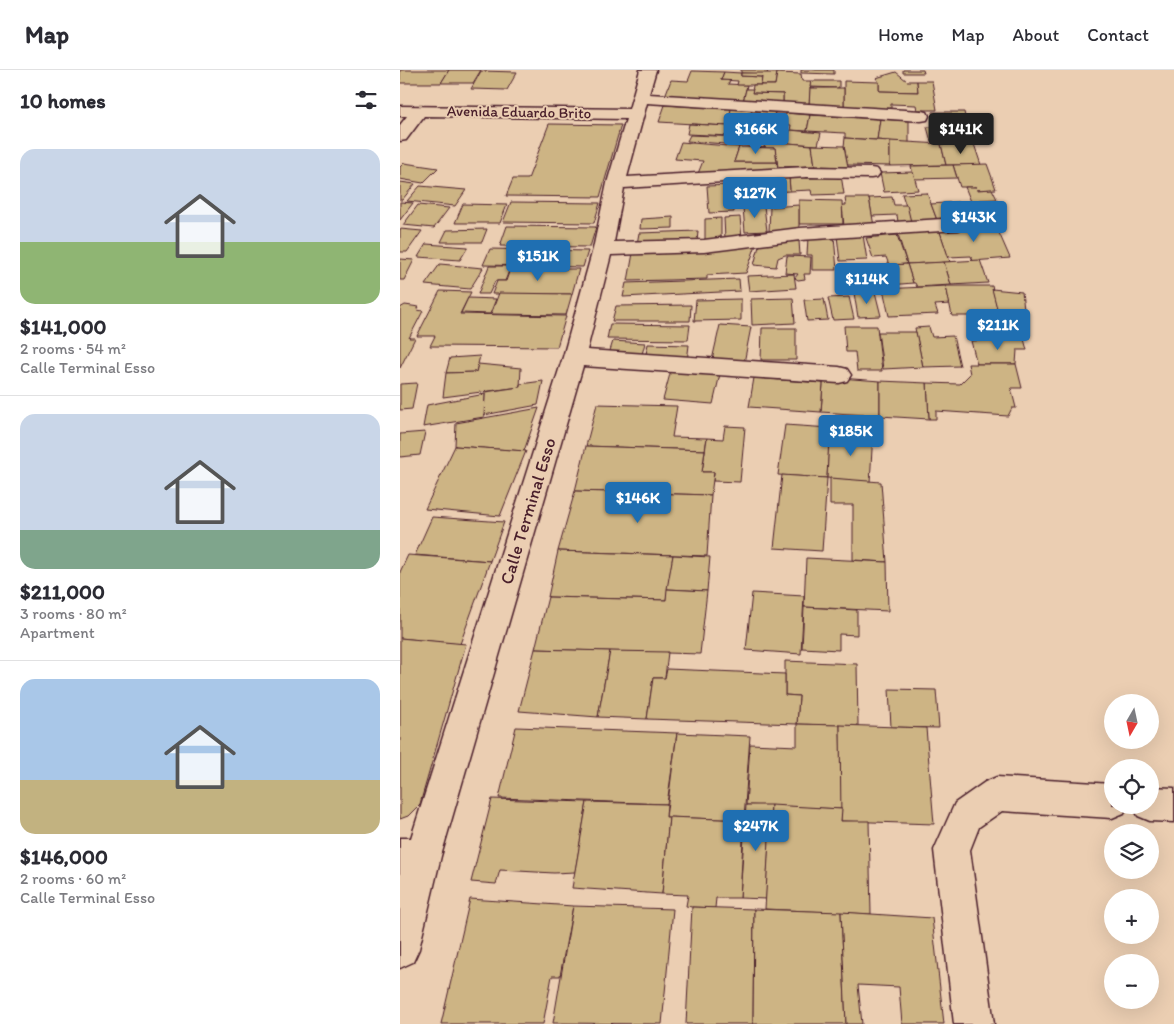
<!DOCTYPE html>
<meta charset="utf-8">
<style>
body{margin:0;font-family:Itim,sans-serif;background:#f7f7f7;color:#2b2b33;height:100vh;display:flex;flex-direction:column;font-size:19px;white-space:nowrap}
*{box-sizing:border-box;margin:0}
p{font-size:16px;color:#7c7c81}
.icon{flex:none;width:28px;height:28px;fill:none;stroke:currentColor;stroke-width:2;stroke-linecap:round;stroke-linejoin:round}
.map{position:relative;flex:1;overflow:hidden}
.sheet{display:flex;flex-direction:column;background:#fff;width:400px}
.sheet>*{flex:none}
.needle{width:32px;rotate:189deg}
.buttons{position:absolute;left:704px;top:624px;display:grid;gap:10px}
.buttons a{display:grid;place-items:center;width:55px;height:55px;border-radius:50%;background:#fff;box-shadow:0 5px 20px #0002;font-size:25px}
.price{position:absolute;translate:-50% -42px;padding:0 11px;border-radius:5px;background:#1f6fb2;color:#fff;font-size:16px;line-height:32px;filter:drop-shadow(0 1px 2px #0008)}
.price::after{content:'';position:absolute;left:50%;top:30px;width:15px;height:11px;margin-left:-8px;background:inherit;clip-path:polygon(0 0,100% 0,50% 100%)}
.price.on{background:#222;color:#fff}
ul{padding:0;list-style:none}
li{display:grid;align-content:center;gap:10px;height:265px;padding:0 20px}
li+li{border-top:1px solid #e1e1e2}
li span{display:grid;place-items:center;height:155px;border-radius:15px;color:#555}
li>.icon{margin-inline-start:auto}
span .icon{width:90px;height:90px;fill:#fffc;stroke-width:1}
li b{font-size:21px}
h2{display:flex;justify-content:space-between;align-items:center;height:60px;padding:0 20px;font-size:21px}
header{display:flex;align-items:center;gap:30px;box-sizing:border-box;height:70px;padding:0 25px;background:#fff;border-bottom:1px solid #e1e1e2}
header strong{font-size:24px}
nav{display:flex;gap:28px;margin-inline-start:auto;font-size:18px}
main{display:flex;flex:1;min-height:0}
.map>svg:first-child{display:block}
</style>
<header>
<strong>Map</strong>
<nav><a>Home</a><a>Map</a><a>About</a><a>Contact</a></nav>
</header>
<main>
<section class="sheet">
<h2>10 homes<svg class="icon" aria-label="filters" viewBox="0 0 24 24"><path d="M4 7h16M4 17h16"/><circle cx="9" cy="7" r="2"/><circle cx="15" cy="17" r="2"/></svg></h2>
<ul>
<li><span style="background:linear-gradient(#c9d6e8 60%,#8fb573 0)"><svg class="icon" aria-label="home" viewBox="0 0 24 24"><path d="M3 11l9-7 9 7M6 9v11h12V9"/></svg></span><div><b>$141,000</b><p>2 rooms · 54 m²</p><p>Calle Terminal Esso</p></div></li>
<li><span style="background:linear-gradient(#c9d6e8 75%,#7fa58c 0)"><svg class="icon" aria-label="home" viewBox="0 0 24 24"><path d="M3 11l9-7 9 7M6 9v11h12V9"/></svg></span><div><b>$211,000</b><p>3 rooms · 80 m²</p><p>Apartment</p></div></li>
<li><span style="background:linear-gradient(#a9c7e8 65%,#c2b280 0)"><svg class="icon" aria-label="home" viewBox="0 0 24 24"><path d="M3 11l9-7 9 7M6 9v11h12V9"/></svg></span><div><b>$146,000</b><p>2 rooms · 60 m²</p><p>Calle Terminal Esso</p></div></li>
</ul>
</section>
<div class="map">
<svg width="774" height="954" viewBox="0 0 774 954">
<rect width="100%" height="100%" fill="#ebceb2"/>
<filter id="ink" filterUnits="userSpaceOnUse"><feTurbulence type="fractalNoise" baseFrequency=".02" numOctaves="2"/><feDisplacementMap in="SourceGraphic" scale="10" xChannelSelector="R" yChannelSelector="G"/><feConvolveMatrix kernelMatrix="1 2 1 2 8 2 1 2 1" color-interpolation-filters="sRGB"/></filter>
<g filter="url(#ink)">
<g fill="#cdb484" stroke="#4a1f2b">
<polygon points="0,0 49,0 41,13 0,13"/>
<polygon points="49,0 81,0 73,13 41,13"/>
<polygon points="341,0 368,0 367,4 341,3"/>
<polygon points="401,0 434,0 434,4 401,3"/>
<polygon points="503,0 523,0 524,3 503,3"/>
<polygon points="81,1 117,2 107,20 71,19"/>
<polygon points="292,1 324,2 321,10 330,10 328,14 347,15 343,32 265,26 271,10 288,11"/>
<polygon points="324,2 341,3 341,6 362,7 361,15 337,15 338,11 321,10"/>
<polygon points="496,2 507,11 517,11 518,22 479,21 479,12 476,8"/>
<polygon points="341,3 377,3 375,15 361,15 362,7 341,6"/>
<polygon points="377,3 401,4 402,11 411,11 409,36 383,34 383,24 352,23 353,15 375,15"/>
<polygon points="411,11 439,11 439,18 410,17"/>
<polygon points="444,11 479,12 479,21 518,22 517,11 532,11 537,40 517,40 516,35 491,34 491,39 444,36"/>
<polygon points="410,18 444,18 444,36 409,36"/>
<polygon points="346,19 353,19 352,23 383,24 383,34 343,32"/>
<polygon points="265,35 331,39 328,56 259,52"/>
<polygon points="331,39 352,41 347,58 328,57"/>
<polygon points="352,41 375,42 371,59 348,57"/>
<polygon points="532,42 564,42 566,51 557,51 558,57 536,57"/>
<polygon points="386,43 410,45 407,61 390,60 391,55 372,54 374,44 386,45"/>
<polygon points="410,45 480,49 477,70 445,68 445,63 407,61"/>
<polygon points="480,49 509,51 509,73 477,70"/>
<polygon points="149,54 221,55 200,127 106,126 113,109 128,109"/>
<polygon points="289,54 328,56 332,58 330,66 287,64"/>
<polygon points="348,57 356,58 351,76 287,71 290,65 342,67 345,58"/>
<polygon points="527,57 568,57 574,74 532,75"/>
<polygon points="332,58 345,58 342,67 330,66"/>
<polygon points="390,60 421,63 418,75 386,73"/>
<polygon points="445,68 490,71 490,96 447,95 444,76"/>
<polygon points="365,71 412,75 415,96 378,97 375,78 364,78"/>
<polygon points="490,71 541,74 546,95 490,96"/>
<polygon points="281,72 339,77 334,92 377,92 378,100 297,106 303,91 275,89"/>
<polygon points="541,74 574,74 581,95 546,95"/>
<polygon points="412,75 444,76 448,97 415,96"/>
<polygon points="339,77 375,78 377,92 334,92"/>
<polygon points="4,93 38,98 23,113 0,109 0,97"/>
<polygon points="587,94 596,119 577,120 576,117 560,117 553,95"/>
<polygon points="553,95 557,108 514,109 511,96"/>
<polygon points="513,102 518,120 484,122 480,103"/>
<polygon points="441,105 444,124 412,125 411,120 390,121 389,107"/>
<polygon points="389,107 390,121 354,123 351,108"/>
<polygon points="0,112 15,114 2,130 0,130"/>
<polygon points="353,114 354,123 345,124 345,129 357,128 359,135 334,136 334,142 309,143 307,116"/>
<polygon points="20,116 66,120 55,136 7,131"/>
<polygon points="565,117 576,117 577,120 592,119 597,129 580,130 588,149 567,150 559,135 572,134"/>
<polygon points="527,123 537,150 511,152 502,124"/>
<polygon points="492,127 494,135 507,135 511,152 498,152 497,145 472,146 469,128"/>
<polygon points="445,128 469,128 474,156 444,157 442,135 446,135"/>
<polygon points="399,130 442,131 443,154 399,154"/>
<polygon points="0,132 13,133 0,150"/>
<polygon points="111,132 200,133 194,153 103,152"/>
<polygon points="558,132 566,148 537,150 531,134"/>
<polygon points="63,134 107,135 100,153 55,153"/>
<polygon points="18,135 49,138 34,158 3,155"/>
<polygon points="399,135 399,161 369,161 370,137"/>
<polygon points="364,136 367,161 345,162 343,137"/>
<polygon points="273,147 273,158 240,159 241,149"/>
<polygon points="340,147 342,168 325,169 324,148"/>
<polygon points="321,148 321,170 305,170 305,149"/>
<polygon points="107,156 196,157 190,177 100,176"/>
<polygon points="596,156 610,188 573,191 571,186 548,187 539,159"/>
<polygon points="0,159 22,161 7,182 0,182"/>
<polygon points="87,159 82,172 41,172 47,160"/>
<polygon points="539,159 550,192 507,194 497,161"/>
<polygon points="298,161 297,172 237,174 239,163"/>
<polygon points="463,165 467,190 440,191 437,166"/>
<polygon points="497,165 507,194 489,195 486,187 473,188 466,168"/>
<polygon points="408,167 434,167 437,200 412,200 412,185 407,185"/>
<polygon points="378,171 399,171 400,185 385,185 378,188 376,197 354,195 359,176"/>
<polygon points="26,174 68,177 60,190 18,187"/>
<polygon points="356,175 346,203 307,205 307,209 228,211 233,183"/>
<polygon points="90,179 188,181 183,197 83,195"/>
<polygon points="387,186 411,187 410,204 404,204 405,209 398,210 395,208 398,204 385,203"/>
<polygon points="0,189 14,190 4,210 0,210"/>
<polygon points="580,190 588,213 551,215 544,192"/>
<polygon points="544,192 551,215 517,217 515,213 513,213 507,194"/>
<polygon points="40,194 83,198 70,219 25,215"/>
<polygon points="507,194 513,213 490,215 489,211 479,212 475,196"/>
<polygon points="89,196 111,196 105,211 95,211 89,224 78,224"/>
<polygon points="110,199 179,199 172,224 92,224 97,211 106,211"/>
<polygon points="472,200 476,218 451,220 447,201"/>
<polygon points="394,204 396,218 349,221 347,206"/>
<polygon points="339,209 340,221 223,227 226,213"/>
<polygon points="546,216 550,234 535,235 538,244 489,246 483,219"/>
<polygon points="546,216 592,216 599,246 552,246"/>
<polygon points="592,219 622,222 625,248 599,246"/>
<polygon points="40,221 71,222 60,244 166,246 157,277 30,276 35,266 17,266"/>
<polygon points="475,222 481,246 458,247 454,223"/>
<polygon points="99,223 172,224 166,245 91,244"/>
<polygon points="449,227 454,249 433,250 428,228"/>
<polygon points="68,228 96,229 90,244 61,243"/>
<polygon points="393,228 395,253 352,255 351,229"/>
<polygon points="341,229 341,250 294,251 296,230"/>
<polygon points="424,229 428,250 407,251 404,230"/>
<polygon points="5,235 19,237 17,240 23,241 9,268 15,268 0,298 0,238"/>
<polygon points="291,235 290,251 212,251 216,236"/>
<polygon points="210,254 290,255 288,270 207,269"/>
<polygon points="320,255 351,257 344,293 312,290"/>
<polygon points="444,256 477,256 482,301 457,301 455,282 446,282"/>
<polygon points="529,257 532,267 553,266 560,296 523,297 515,258"/>
<polygon points="362,258 396,258 396,290 361,290"/>
<polygon points="478,262 516,262 523,297 483,299"/>
<polygon points="624,269 627,280 617,280 616,294 577,294 571,271"/>
<polygon points="213,271 245,273 241,288 208,287"/>
<polygon points="248,274 289,275 287,291 245,289"/>
<polygon points="80,286 76,302 46,303 50,288"/>
<polygon points="78,294 121,298 120,317 43,327 46,303 76,302"/>
<polygon points="568,294 616,294 622,318 611,318 616,338 612,338 608,346 536,341 536,349 529,349 527,313 560,314 570,304"/>
<polygon points="271,300 320,304 313,334 263,330"/>
<polygon points="413,306 480,311 480,346 421,342 423,313 412,312"/>
<polygon points="354,308 423,313 421,342 349,337"/>
<polygon points="143,311 138,335 84,345 85,322 120,317 120,314"/>
<polygon points="480,311 527,313 529,349 480,346"/>
<polygon points="17,313 12,339 0,340 0,314"/>
<polygon points="85,324 84,347 23,357 27,335"/>
<polygon points="197,334 277,336 272,367 307,368 305,380 186,376"/>
<polygon points="139,338 124,381 55,376 56,353"/>
<polygon points="385,355 430,358 427,408 378,405"/>
<polygon points="325,356 345,357 340,412 313,411 314,402 302,402 307,368 323,369"/>
<polygon points="447,360 473,363 470,412 427,408 429,368 447,369"/>
<polygon points="25,362 20,385 0,387 0,364"/>
<polygon points="55,376 126,381 100,446 25,439"/>
<polygon points="186,376 305,380 302,402 314,402 311,425 175,421"/>
<polygon points="382,405 427,408 422,481 374,478"/>
<polygon points="430,408 481,412 487,492 453,490 453,435 430,435"/>
<polygon points="175,421 311,425 307,486 158,481"/>
<polygon points="32,447 104,452 90,491 15,485"/>
<polygon points="158,481 273,485 266,530 148,527"/>
<polygon points="8,485 90,491 60,574 0,568 0,502"/>
<polygon points="273,485 310,487 307,521 267,519"/>
<polygon points="406,488 487,492 488,541 404,537"/>
<polygon points="267,519 307,521 300,584 135,579 148,527 266,530"/>
<polygon points="352,523 404,526 401,584 346,580"/>
<polygon points="404,537 457,540 457,565 439,564 439,580 402,578"/>
<polygon points="0,568 66,574 20,734 8,746 0,749"/>
<polygon points="135,579 210,581 198,647 119,641"/>
<polygon points="210,581 268,582 265,608 253,608 247,649 198,647"/>
<polygon points="385,591 457,594 458,656 397,654 399,626 385,625"/>
<polygon points="267,599 385,604 385,625 399,626 397,654 247,649 253,608 265,608"/>
<polygon points="489,619 536,620 539,658 491,657"/>
<polygon points="397,654 440,655 442,739 346,735 350,674 397,676"/>
<polygon points="440,655 526,658 534,754 441,751"/>
<polygon points="116,657 277,663 267,734 99,728"/>
<polygon points="277,663 350,666 344,750 266,747"/>
<polygon points="92,729 187,732 175,802 154,803 100,800 96,814 71,812"/>
<polygon points="187,732 267,734 266,747 269,747 262,824 172,818"/>
<polygon points="346,735 371,735 366,829 340,828"/>
<polygon points="371,735 442,739 441,751 469,751 471,844 365,839"/>
<polygon points="269,747 344,750 340,828 316,828 315,838 292,837 286,836 288,825 262,824"/>
<polygon points="70,829 173,836 160,906 152,906 143,954 41,954"/>
<polygon points="173,836 273,839 262,954 153,953"/>
<polygon points="292,837 354,839 353,954 286,954"/>
<polygon points="354,839 441,842 446,954 353,954"/>
<polygon points="441,842 532,848 544,954 502,954 499,917 458,915 462,954 446,954"/>
</g>
<g fill="none" stroke-linecap="round" stroke-linejoin="round">
<g stroke="#4a1f2b" stroke-width="3">
<g id="minor">
<polygon points="240,0 256,0 249,24 521,41 527,42 529,46 527,50 521,51 247,33 227,107 407,97 471,98 477,99 480,103 477,107 471,108 407,107 224,118 214,172 304,170 400,158 558,148 565,150 568,154 565,158 558,160 400,170 304,182 211,185 187,280 439,297 447,299 451,305 447,311 439,313 183,296 41,786 19,879 13,892 0,898 0,768 11,768 163,287 193,179 207,113 226,49 24,46 6,70 0,71 0,55 7,46 0,46 0,36 229,39"/>
<polygon points="597,707 712,714 712,735 727,735 724,743 712,748 602,741 579,757 570,780 594,954 554,954 534,780 555,733 585,712"/>
<polygon points="750,717 774,718 774,752 750,751 738,746 733,735 750,735"/>
</g>
</g>
<use href="#minor" fill="#ebceb2" fill-rule="evenodd"/>
</g>
</g>
<g text-anchor="middle" dominant-baseline="central" stroke-width="4" stroke-linejoin="round" paint-order="stroke">
<g font-size="15" fill="#4a1f2b" stroke="#ebceb2">
<text transform="translate(119 42) rotate(1)">Avenida Eduardo Brito</text>
</g>
<g font-size="18" fill="#4a1f2b" stroke="#ebceb2">
<text transform="translate(128 441) rotate(-73)">Calle Terminal Esso</text>
</g>
</g>
</svg>
<div class="buttons">
<a><svg class="needle" viewBox="-14 -14 28 28"><path d="M0-13l5 13h-10z" fill="#e53935"/><path d="M0 13l5-13h-10z" fill="#7c7c81"/></svg></a>
<a><svg class="icon" aria-label="locate" viewBox="0 0 24 24"><circle cx="12" cy="12" r="6"/><path d="M12 2v4M12 18v4M2 12h4M18 12h4"/></svg></a>
<a><svg class="icon" aria-label="layers" viewBox="0 0 24 24"><path d="M12 4l9 5-9 5-9-5zM3 14l9 5 9-5"/></svg></a>
<a>+</a>
<a>−</a>
</div>
<b class="price" style="left:356px;top:85px">$166K</b>
<b class="price on" style="left:561px;top:85px">$141K</b>
<b class="price" style="left:355px;top:149px">$127K</b>
<b class="price" style="left:574px;top:173px">$143K</b>
<b class="price" style="left:138px;top:212px">$151K</b>
<b class="price" style="left:467px;top:235px">$114K</b>
<b class="price" style="left:598px;top:281px">$211K</b>
<b class="price" style="left:451px;top:387px">$185K</b>
<b class="price" style="left:238px;top:454px">$146K</b>
<b class="price" style="left:356px;top:782px">$247K</b>
</div>
</main>
